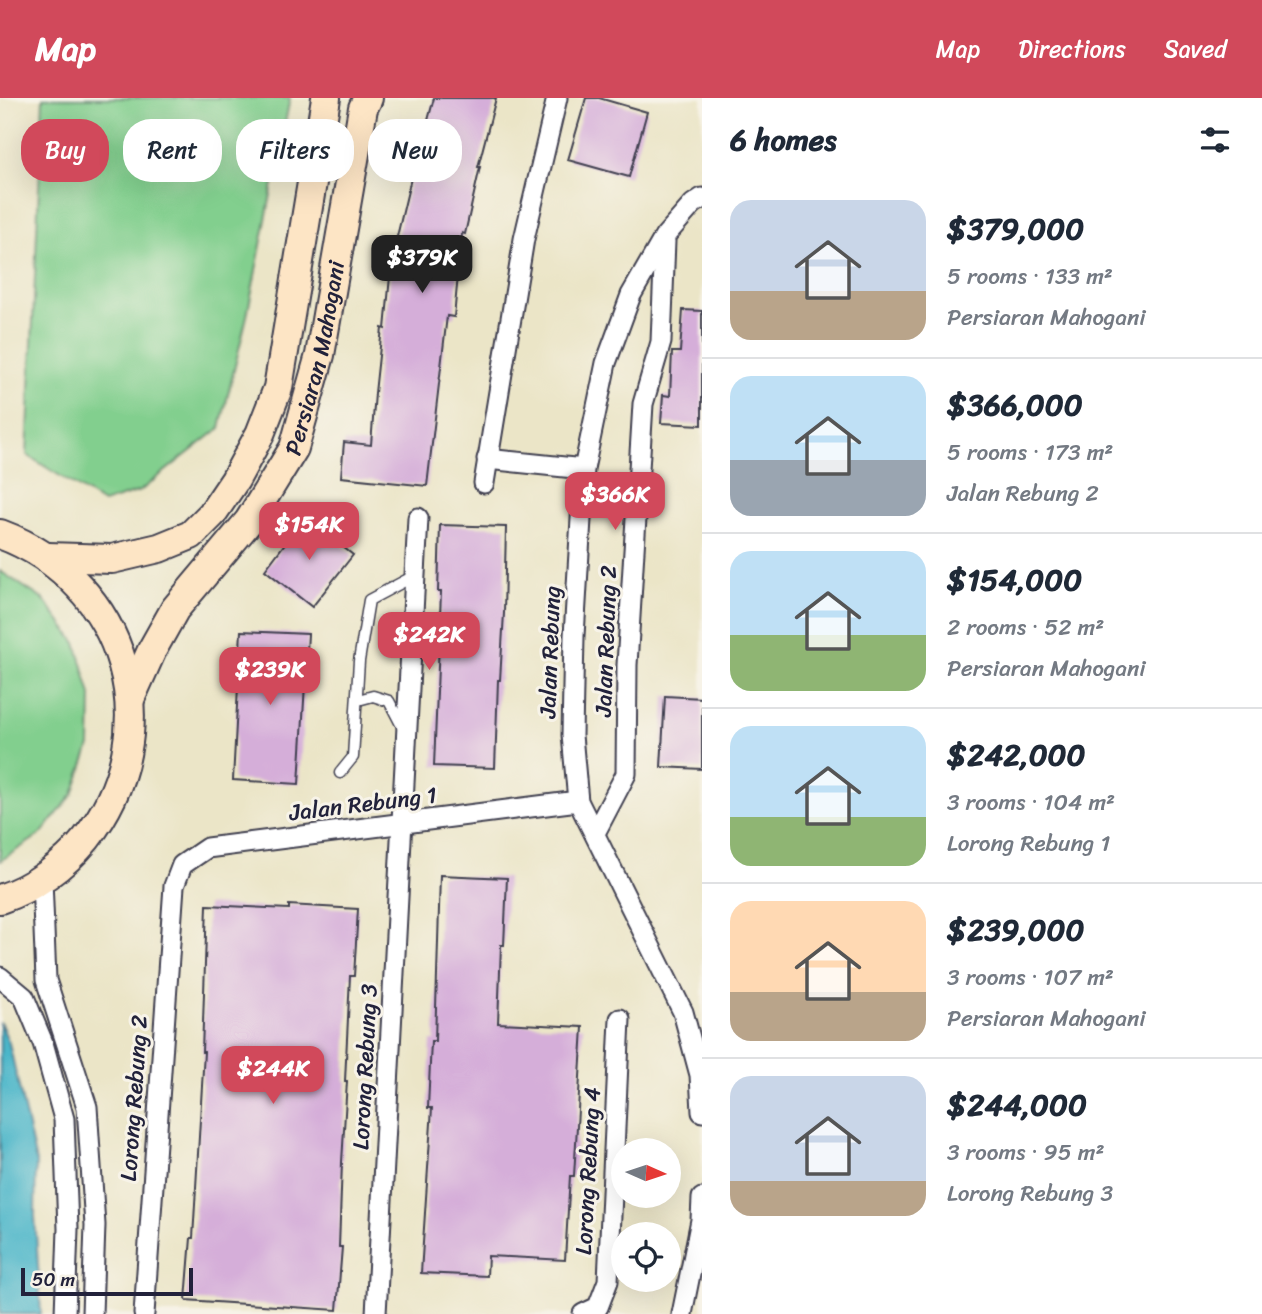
<!DOCTYPE html>
<meta charset="utf-8">
<style>
body{margin:0;font-family:Sriracha,sans-serif;background:#f2f2f3;color:#1f2937;height:100vh;display:flex;flex-direction:column;font-size:26px;white-space:nowrap}
*{box-sizing:border-box;margin:0}
p{font-size:23px;color:#747a83}
.icon{flex:none;width:38px;height:38px;fill:none;stroke:currentColor;stroke-width:2;stroke-linecap:round;stroke-linejoin:round}
.map{position:relative;flex:1;overflow:hidden}
.sheet{display:flex;flex-direction:column;background:#fff;width:560px}
.sheet>*{flex:none}
.banner{position:absolute;left:21px;top:21px;width:576px;height:63px;display:flex;gap:14px}
.needle{width:46px;rotate:93deg}
.tools{position:absolute;left:611px;top:1040px;display:grid;gap:14px}
.tools a{display:grid;place-items:center;width:70px;height:70px;border-radius:50%;background:#fff;box-shadow:0 7px 28px #0002;font-size:35px}
.scale{position:absolute;left:21px;bottom:18px;width:172px;box-sizing:border-box;padding-left:7px;border:4px solid #22223b;border-top:0;font-size:19px;line-height:24px;white-space:nowrap;color:#22223b;-webkit-text-stroke:5px #f7f3e8;paint-order:stroke}
.price{position:absolute;translate:-50% -60px;padding:0 16px;border-radius:14px;background:#d1495b;color:#fff;font-size:23px;line-height:46px;filter:drop-shadow(0 2px 4px #0008)}
.price::after{content:'';position:absolute;left:50%;top:42px;width:21px;height:16px;margin-left:-10px;background:inherit;clip-path:polygon(0 0,100% 0,50% 100%)}
.price.active{background:#222;color:#fff}
ul{padding:0;list-style:none}
li{display:flex;align-items:center;gap:21px;height:175px;padding:0 28px}
li+li{border-top:2px solid #e0e1e3}
li span{display:grid;place-items:center;flex:none;width:196px;height:140px;border-radius:21px;color:#555}
li>.icon{margin-inline-start:auto}
span .icon{width:84px;height:84px;fill:#fffc;stroke-width:1}
li b{font-size:30px}
h2{display:flex;justify-content:space-between;align-items:center;height:84px;padding:0 28px;font-size:30px}
.tag{padding:0 24px;border-radius:28px;background:#fff;box-shadow:0 7px 28px #0002;font-size:24px;line-height:63px}
.tag.active{background:#d1495b;color:#fff}
header{display:flex;align-items:center;gap:42px;box-sizing:border-box;height:98px;padding:0 35px;background:#d1495b;color:#fff}
header strong{font-size:33px}
nav{display:flex;gap:38px;margin-inline-start:auto;font-size:24px}
main{display:flex;flex:1;min-height:0}
.map>svg:first-child{display:block}
</style>
<header>
<strong>Map</strong>
<nav><a>Map</a><a>Directions</a><a>Saved</a></nav>
</header>
<main>
<div class="map">
<svg width="702" height="1216" viewBox="0 0 702 1216">
<rect width="100%" height="100%" fill="#f7f3e8"/>
<filter id="ink" filterUnits="userSpaceOnUse"><feTurbulence type="fractalNoise" baseFrequency=".0143" numOctaves="2"/><feDisplacementMap in="SourceGraphic" scale="14" xChannelSelector="R" yChannelSelector="G"/><feConvolveMatrix kernelMatrix="1 2 1 2 8 2 1 2 1" color-interpolation-filters="sRGB"/></filter>
<filter id="wash" filterUnits="userSpaceOnUse"><feTurbulence type="fractalNoise" baseFrequency=".00686" numOctaves="4" result="noise"/><feDisplacementMap in="SourceGraphic" scale="28" xChannelSelector="R" yChannelSelector="G"/><feGaussianBlur stdDeviation="1.57" result="paint"/><feColorMatrix in="noise" values="0 0 0 0 0 0 0 0 0 0 0 0 0 0 0 0 0 1.4 0 .05"/><feComposite in="paint" operator="in"/></filter>
<g filter="url(#wash)">
<rect width="100%" height="100%" fill="#ebe5c7"/>
<g fill="#82cf8e" stroke="#527864" stroke-width="2">
<polygon points="43,0 290,0 247,218 220,330 140,393 103,405 27,357"/>
<polygon points="0,473 44,502 76,545 91,597 90,648 73,696 41,736 0,763"/>
</g>
<polygon fill="#4cb6c9" stroke="#376c82" stroke-width="2" points="0,924 9,945 36,1064 35,1118 41,1216 0,1216"/>
<g id="blocks">
<g fill="#d5aed9">
<polygon points="434,0 496,0 478,69 480,69 465,136 462,135 454,219 447,218 427,388 341,379 344,344 371,347 375,295 382,230 385,231 393,147 395,147 417,55 419,56"/>
<polygon points="586,0 599,0 647,14 629,79 568,62"/>
<polygon points="683,212 702,213 702,327 661,325 663,297 670,298 672,254 680,254"/>
<polygon points="305,419 353,457 312,509 265,472"/>
<polygon points="440,427 506,429 504,515 500,582 498,582 495,670 434,668 441,494 438,494"/>
<polygon points="241,533 308,536 299,686 233,682"/>
<polygon points="665,598 702,600 702,671 661,669"/>
<polygon points="440,777 507,780 504,847 501,847 498,925 583,929 574,1078 570,1078 565,1162 488,1158 487,1178 421,1175 432,1010 428,1010 431,943 435,943"/>
<polygon points="207,807 289,811 289,807 358,811 354,878 350,878 345,983 347,983 342,1064 339,1149 342,1149 337,1212 186,1202 191,1140 193,1140 204,954 202,954"/>
</g>
</g>
</g>
<g filter="url(#ink)">
<use href="#blocks" fill-opacity="0" stroke="#403f50" stroke-width="2"/>
<g fill="none" stroke-linecap="round" stroke-linejoin="round">
<g stroke="#403f50" stroke-width="13">
<g id="lane">
<polyline points="358,602 373,598 389,603 403,630"/>
<polyline points="340,675 353,659 359,563 369,502 414,478"/>
</g>
</g>
<g stroke="#403f50" stroke-width="23">
<g id="street">
<polyline points="702,100 693,106 665,138 631,197 606,265 584,371 574,538 572,637 578,703 683,914 700,977 702,1014"/>
<polyline points="487,361 584,371"/>
<polyline points="484,385 524,141 557,0"/>
<polyline points="595,735 626,676 627,567 643,306 661,244 665,143"/>
<polyline points="42,781 46,882 87,1009 95,1127 92,1216"/>
<polyline points="0,879 24,899 43,945 64,1021 68,1131 65,1216"/>
<polyline points="144,1216 174,788 182,767 207,750 578,703"/>
<polyline points="376,1216 418,420"/>
<polyline points="583,1216 598,1209 608,1183 620,921"/>
<polyline points="682,1216 701,1122 702,1100"/>
</g>
</g>
<g stroke="#403f50" stroke-width="32">
<g id="secondary">
<path d="M0 436C127 483 171 634 86 741 64 768 33 790 0 801"/>
<polyline points="48,459 112,461 159,450 191,437 212,416 235,382 260,336 278,290 326,0"/>
<path id="s1" d="M130 601 152 552 175 511 249 423 294 350 320 257 363 10 368 0"/>
</g>
</g>
<use href="#lane" stroke="#fff" stroke-width="10"/>
<use href="#street" stroke="#fff" stroke-width="19"/>
<use href="#secondary" stroke="#fde5c5" stroke-width="28"/>
</g>
</g>
<g text-anchor="middle" dominant-baseline="central" stroke-width="6" stroke-linejoin="round" paint-order="stroke">
<g font-size="23" fill="#22223b" stroke="#f7f3e8">
<text stroke="none"><textPath href="#s1" startOffset="394">Persiaran Mahogani</textPath></text>
<text transform="translate(606 543) rotate(-88)">Jalan Rebung 2</text>
<text transform="translate(550 554) rotate(-88)">Jalan Rebung</text>
<text transform="translate(363 706) rotate(-7)">Jalan Rebung 1</text>
<text transform="translate(365 969) rotate(-87)">Lorong Rebung 3</text>
<text transform="translate(134 1000) rotate(-86)">Lorong Rebung 2</text>
<text transform="translate(588 1073) rotate(-87)">Lorong Rebung 4</text>
</g>
</g>
</svg>
<div class="tools">
<a><svg class="needle" viewBox="-14 -14 28 28"><path d="M0-13l5 13h-10z" fill="#e53935"/><path d="M0 13l5-13h-10z" fill="#747a83"/></svg></a>
<a><svg class="icon" aria-label="locate" viewBox="0 0 24 24"><circle cx="12" cy="12" r="6"/><path d="M12 2v4M12 18v4M2 12h4M18 12h4"/></svg></a>
</div>
<div class="scale">50 m</div>
<b class="price active" style="left:422px;top:197px">$379K</b>
<b class="price" style="left:615px;top:434px">$366K</b>
<b class="price" style="left:309px;top:464px">$154K</b>
<b class="price" style="left:429px;top:574px">$242K</b>
<b class="price" style="left:270px;top:609px">$239K</b>
<b class="price" style="left:273px;top:1008px">$244K</b>
<div class="banner">
<a class="tag active">Buy</a>
<a class="tag">Rent</a>
<a class="tag">Filters</a>
<a class="tag">New</a>
</div>
</div>
<section class="sheet">
<h2>6 homes<svg class="icon" aria-label="filters" viewBox="0 0 24 24"><path d="M4 7h16M4 17h16"/><circle cx="9" cy="7" r="2"/><circle cx="15" cy="17" r="2"/></svg></h2>
<ul>
<li><span style="background:linear-gradient(#c9d6e8 65%,#b9a48a 0)"><svg class="icon" aria-label="home" viewBox="0 0 24 24"><path d="M3 11l9-7 9 7M6 9v11h12V9"/></svg></span><div><b>$379,000</b><p>5 rooms · 133 m²</p><p>Persiaran Mahogani</p></div></li>
<li><span style="background:linear-gradient(#bfe0f5 60%,#9aa5b1 0)"><svg class="icon" aria-label="home" viewBox="0 0 24 24"><path d="M3 11l9-7 9 7M6 9v11h12V9"/></svg></span><div><b>$366,000</b><p>5 rooms · 173 m²</p><p>Jalan Rebung 2</p></div></li>
<li><span style="background:linear-gradient(#bfe0f5 60%,#8fb573 0)"><svg class="icon" aria-label="home" viewBox="0 0 24 24"><path d="M3 11l9-7 9 7M6 9v11h12V9"/></svg></span><div><b>$154,000</b><p>2 rooms · 52 m²</p><p>Persiaran Mahogani</p></div></li>
<li><span style="background:linear-gradient(#bfe0f5 65%,#8fb573 0)"><svg class="icon" aria-label="home" viewBox="0 0 24 24"><path d="M3 11l9-7 9 7M6 9v11h12V9"/></svg></span><div><b>$242,000</b><p>3 rooms · 104 m²</p><p>Lorong Rebung 1</p></div></li>
<li><span style="background:linear-gradient(#ffd9b3 65%,#b9a48a 0)"><svg class="icon" aria-label="home" viewBox="0 0 24 24"><path d="M3 11l9-7 9 7M6 9v11h12V9"/></svg></span><div><b>$239,000</b><p>3 rooms · 107 m²</p><p>Persiaran Mahogani</p></div></li>
<li><span style="background:linear-gradient(#c9d6e8 75%,#b9a48a 0)"><svg class="icon" aria-label="home" viewBox="0 0 24 24"><path d="M3 11l9-7 9 7M6 9v11h12V9"/></svg></span><div><b>$244,000</b><p>3 rooms · 95 m²</p><p>Lorong Rebung 3</p></div></li>
</ul>
</section>
</main>
